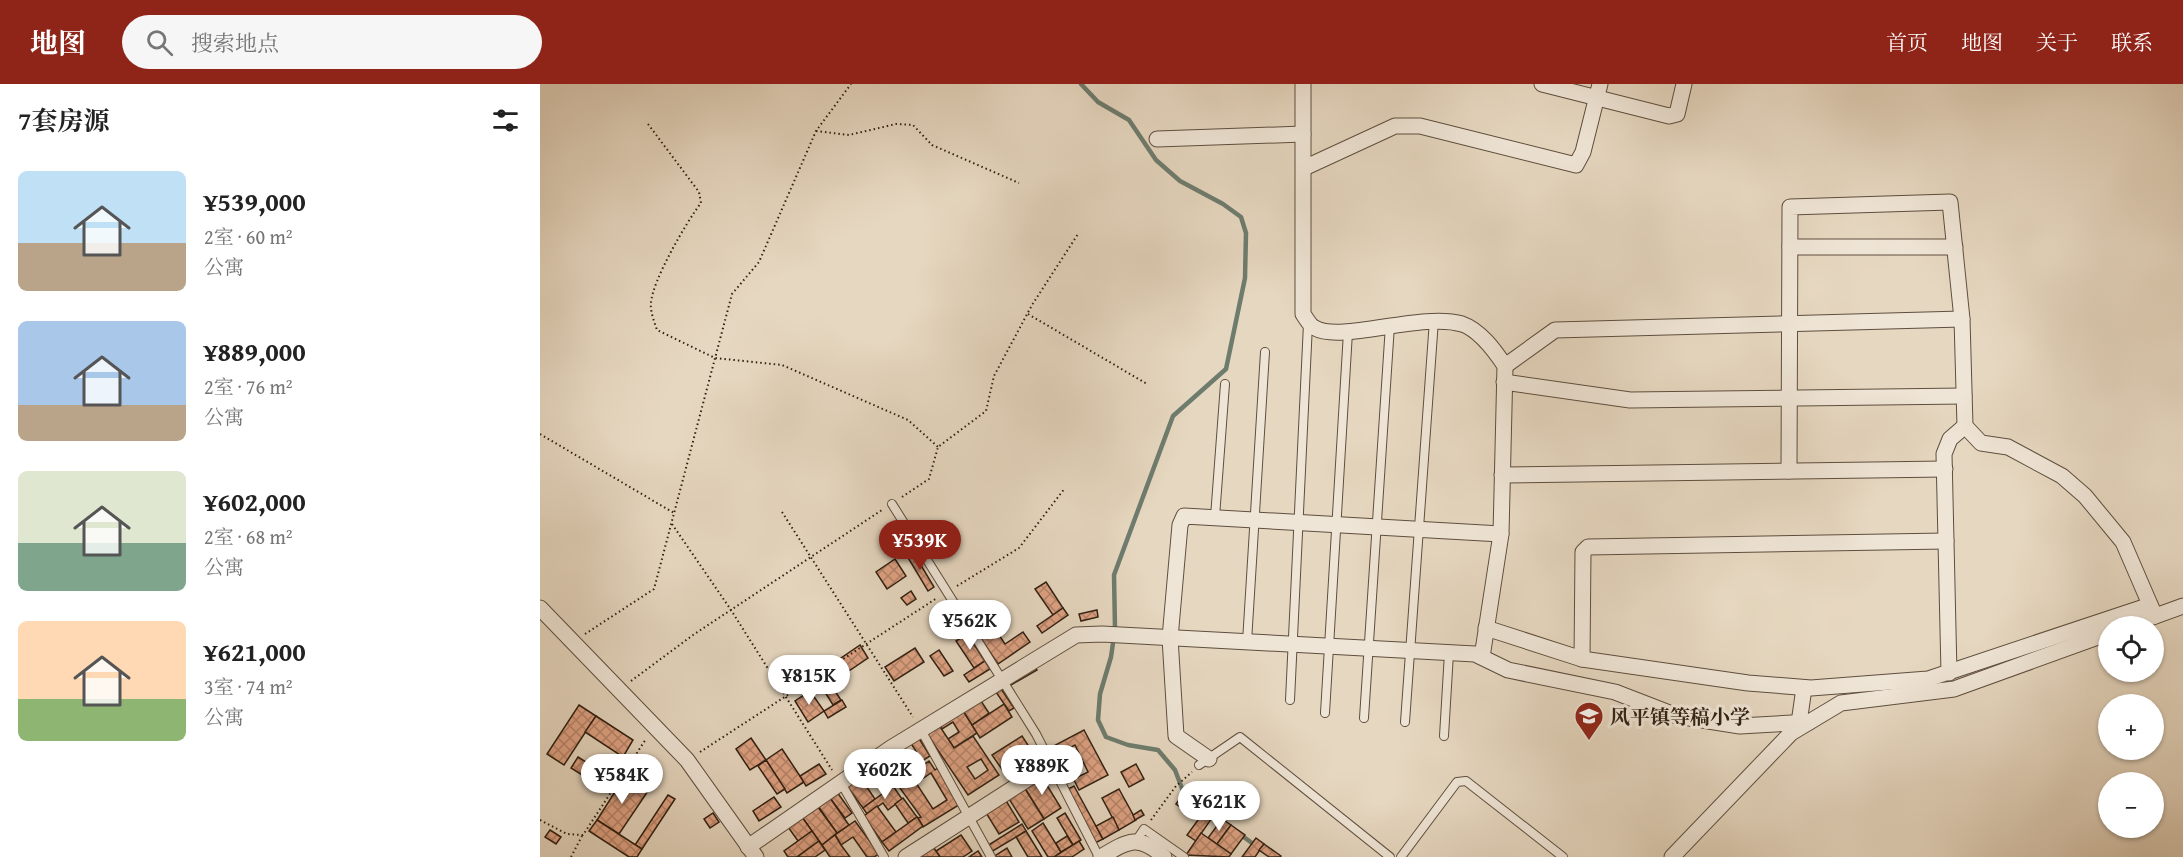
<!DOCTYPE html>
<html lang="zh">
<meta charset="utf-8">
<style>
body{margin:0;font-family:"Gentium Book Plus","Noto Serif SC",serif;background:#f6f6f6;color:#222;height:100vh;display:flex;flex-direction:column;font-size:22px;white-space:nowrap}
*{box-sizing:border-box;margin:0}
p{font-size:20px;color:#767676}
.icon{flex:none;width:33px;height:33px;fill:none;stroke:currentColor;stroke-width:2;stroke-linecap:round;stroke-linejoin:round}
.map{position:relative;flex:1;overflow:hidden}
.sheet{display:flex;flex-direction:column;background:#fff;width:540px}
.sheet>*{flex:none}
.buttons{position:absolute;left:1558px;top:532px;display:grid;gap:12px}
.buttons a{display:grid;place-items:center;width:66px;height:66px;border-radius:50%;background:#fff;box-shadow:0 2px 4px #0004;font-size:30px}
.price{position:absolute;translate:-50% -51px;padding:0 14px;border-radius:21px;background:#fff;color:#222;font-size:20px;line-height:39px;filter:drop-shadow(0 2px 3px #0008)}
.price::after{content:'';position:absolute;left:50%;top:36px;width:18px;height:14px;margin-left:-9px;background:inherit;clip-path:polygon(0 0,100% 0,50% 100%)}
.price.selected{background:#8f2418;color:#fff}
ul{padding:0;list-style:none}
li{display:flex;align-items:center;gap:18px;height:150px;padding:0 18px}
li span{display:grid;place-items:center;flex:none;width:168px;height:120px;border-radius:9px;color:#555}
li>.icon{margin-inline-start:auto}
span .icon{width:72px;height:72px;fill:#fffc;stroke-width:1}
li b{font-size:26px}
h2{display:flex;justify-content:space-between;align-items:center;height:72px;padding:0 18px;font-size:26px}
header{display:flex;align-items:center;gap:36px;box-sizing:border-box;height:84px;padding:0 30px;background:#8f2418;color:#fff}
header strong{font-size:28px}
nav{display:flex;gap:33px;margin-inline-start:auto;font-size:21px}
.search{width:420px;height:54px;background:#f6f6f6;display:flex;align-items:center;gap:15px;box-sizing:border-box;padding:0 21px;border-radius:33px;color:#767676;font-size:22px}
main{display:flex;flex:1;min-height:0}
.map>svg:first-child{display:block}
</style>
<header>
<strong>地图</strong>
<div class="search"><svg class="icon" aria-label="search" viewBox="0 0 24 24"><circle cx="10" cy="10" r="6"/><path d="M15 15l6 6"/></svg>搜索地点</div>
<nav><a>首页</a><a>地图</a><a>关于</a><a>联系</a></nav>
</header>
<main>
<section class="sheet">
<h2>7套房源<svg class="icon" aria-label="filters" viewBox="0 0 24 24"><path d="M4 7h16M4 17h16"/><circle cx="9" cy="7" r="2"/><circle cx="15" cy="17" r="2"/></svg></h2>
<ul>
<li><span style="background:linear-gradient(#bfe0f5 60%,#b9a48a 0)"><svg class="icon" aria-label="home" viewBox="0 0 24 24"><path d="M3 11l9-7 9 7M6 9v11h12V9"/></svg></span><div><b>¥539,000</b><p>2室 · 60 m²</p><p>公寓</p></div></li>
<li><span style="background:linear-gradient(#a9c7e8 70%,#b9a48a 0)"><svg class="icon" aria-label="home" viewBox="0 0 24 24"><path d="M3 11l9-7 9 7M6 9v11h12V9"/></svg></span><div><b>¥889,000</b><p>2室 · 76 m²</p><p>公寓</p></div></li>
<li><span style="background:linear-gradient(#dfe7d0 60%,#7fa58c 0)"><svg class="icon" aria-label="home" viewBox="0 0 24 24"><path d="M3 11l9-7 9 7M6 9v11h12V9"/></svg></span><div><b>¥602,000</b><p>2室 · 68 m²</p><p>公寓</p></div></li>
<li><span style="background:linear-gradient(#ffd9b3 65%,#8fb573 0)"><svg class="icon" aria-label="home" viewBox="0 0 24 24"><path d="M3 11l9-7 9 7M6 9v11h12V9"/></svg></span><div><b>¥621,000</b><p>3室 · 74 m²</p><p>公寓</p></div></li>
</ul>
</section>
<div class="map">
<svg width="1643" height="773" viewBox="0 0 1643 773">
<defs>
<pattern id="building-cross-hatch" width="8" height="8" patternUnits="userSpaceOnUse" patternTransform="scale(1.5)"><rect width="8" height="8" fill="#dfa283"/><path d="M0 0l8 8M0 8l8-8" fill="none" stroke="#b5846a"/></pattern>
</defs>
<rect width="100%" height="100%" fill="#e6d7c0"/>
<filter id="stains"><feTurbulence type="fractalNoise" baseFrequency=".00333" numOctaves="4"/><feColorMatrix values="0 0 0 0 .2 0 0 0 0 .09 0 0 0 0 .02 0 0 0 .5 -.17"/></filter>
<radialGradient id="worn" r=".72"><stop offset=".6" stop-color="#630" stop-opacity="0"/><stop offset="1" stop-color="#630" stop-opacity=".3"/></radialGradient>
<g fill="none" stroke-linecap="round" stroke-linejoin="round">
<g stroke="#6e7c6e" stroke-width="4.5">
<polyline points="541,0 558,18 589,36 616,76 640,97 683,120 701,133 706,149 705,194 686,285 633,332 574,491 575,545 571,573 560,610 558,636 566,653 588,661 618,666 635,686 643,707 684,739"/>
<polyline points="701,751 716,762"/>
</g>
</g>
<g fill="url(#building-cross-hatch)" stroke="#302012" stroke-width="1.5" fill-rule="evenodd">
<polygon points="373,468 394,503 388,507 367,472"/>
<polygon points="355,475 366,492 347,505 336,488"/>
<polygon points="506,498 523,524 513,531 495,505"/>
<polygon points="371,507 376,515 367,521 361,514"/>
<polygon points="523,524 528,531 502,549 497,542"/>
<polygon points="557,526 558,533 541,537 539,530"/>
<polygon points="449,536 465,560 483,548 490,558 458,580 435,546"/>
<polygon points="427,550 445,577 434,584 416,557"/>
<polygon points="320,561 328,574 294,597 285,585"/>
<polygon points="375,564 384,578 354,597 345,583"/>
<polygon points="399,566 413,587 404,592 390,572"/>
<polygon points="445,577 450,585 429,598 424,591"/>
<polygon points="491,577 497,586 471,601 465,592"/>
<polygon points="285,592 301,616 293,621 278,597"/>
<polygon points="455,596 474,624 469,627 456,608 441,618 435,609"/>
<polygon points="270,607 284,627 268,638 255,617"/>
<polygon points="435,608 449,629 432,641 418,619"/>
<polygon points="302,616 306,623 288,634 284,627"/>
<polygon points="418,619 437,649 414,664 408,655 419,648 413,638 402,645 395,634"/>
<polygon points="464,620 472,633 440,654 432,641"/>
<polygon points="39,621 56,632 24,681 7,670"/>
<polygon points="56,632 93,656 83,673 45,648"/>
<path d="M393 632 414 664 433 652 459 691 428 711 381 641ZM441 675 448 686 435 695 427 683Z"/>
<path d="M544 646 568 691 539 706 534 696 524 701 506 666ZM535 661 548 688 534 695 520 669Z"/>
<polygon points="375,648 390,672 382,677 367,653"/>
<polygon points="482,652 497,675 468,694 452,671"/>
<polygon points="211,654 226,676 210,686 196,665"/>
<polygon points="353,662 372,689 357,700 338,673"/>
<polygon points="242,665 264,698 247,709 226,676"/>
<polygon points="67,671 79,678 64,701 52,693"/>
<polygon points="336,671 357,700 344,709 328,686"/>
<polygon points="38,673 57,685 50,696 31,684"/>
<polygon points="226,676 245,705 237,710 218,682"/>
<path d="M389 677 395 686 399 683 422 719 383 743 378 734 381 733 357 700ZM391 689 407 716 393 725 376 699Z"/>
<polygon points="279,680 286,690 266,702 260,692"/>
<polygon points="596,680 604,695 589,703 581,688"/>
<polygon points="500,690 521,724 504,735 483,701"/>
<polygon points="85,692 108,707 79,750 57,736"/>
<polygon points="320,693 335,715 323,724 307,702"/>
<polygon points="482,700 504,735 488,745 466,710"/>
<polygon points="292,701 312,729 305,734 290,714"/>
<polygon points="353,702 362,715 348,726 343,719 327,730 323,724"/>
<polygon points="534,702 563,755 555,759 526,706"/>
<polygon points="579,705 596,736 579,746 562,714"/>
<polygon points="644,709 666,725 658,735 636,720"/>
<polygon points="128,711 135,715 102,765 95,761"/>
<polygon points="234,713 241,723 219,737 213,727"/>
<polygon points="290,714 309,741 297,749 278,722"/>
<polygon points="363,714 377,733 368,739 355,720"/>
<polygon points="272,715 297,749 282,761 257,726"/>
<polygon points="465,715 479,738 459,750 445,727"/>
<polygon points="337,722 356,748 342,758 324,732"/>
<polygon points="666,725 674,731 656,757 647,751"/>
<polygon points="257,726 272,747 258,757 243,736"/>
<polygon points="601,726 604,731 595,736 593,731"/>
<polygon points="173,729 179,738 170,744 164,735"/>
<polygon points="525,729 541,756 533,761 517,734"/>
<polygon points="377,733 383,742 349,767 342,758"/>
<polygon points="573,733 579,746 563,755 556,742"/>
<polygon points="682,735 691,741 677,760 668,754"/>
<polygon points="57,736 102,765 97,773 89,773 49,747"/>
<polygon points="315,737 339,770 334,773 327,773 313,753 301,761 295,751"/>
<polygon points="503,739 521,768 514,773 508,773 492,747"/>
<polygon points="482,740 486,747 451,768 447,762"/>
<polygon points="691,741 705,751 691,770 677,760"/>
<polygon points="10,746 21,753 16,760 5,753"/>
<polygon points="272,747 279,757 257,773 248,773 244,767"/>
<polygon points="486,747 502,773 488,773 476,753"/>
<polygon points="661,749 691,770 689,773 646,771"/>
<polygon points="295,751 301,761 310,773 290,773 282,761"/>
<polygon points="421,751 432,767 423,773 400,773 396,767"/>
<polygon points="527,752 533,761 521,768 516,759"/>
<polygon points="716,754 724,760 715,773 702,773"/>
<polygon points="279,757 285,766 275,773 257,773"/>
<polygon points="539,757 544,765 532,773 514,773"/>
<polygon points="724,760 741,772 740,773 729,773 719,766"/>
<polygon points="392,761 400,773 382,773 379,769"/>
<polygon points="467,764 472,773 453,773"/>
<polygon points="438,767 442,773 429,773"/>
</g>
<g fill="none" stroke-linecap="round" stroke-linejoin="round">
<g stroke="#5e4e3e" stroke-width="10">
<g id="service">
<polyline points="352,420 496,650 559,773"/>
<polyline points="675,433 685,300"/>
<polyline points="707,558 725,268"/>
<polyline points="750,616 768,240"/>
<polyline points="785,629 808,248"/>
<polyline points="824,634 850,241"/>
<polyline points="865,638 894,236"/>
<polyline points="381,646 451,773"/>
<polyline points="904,652 909,569"/>
<polyline points="659,681 700,653 850,773"/>
<polyline points="301,699 344,773"/>
<polyline points="596,757 604,745 644,773"/>
<polyline points="861,773 917,698 926,697 1023,773"/>
</g>
</g>
<g stroke="#5e4e3e" stroke-width="17">
<g id="minor">
<path d="M763 0V230C766 234 770 242 775 244 801 259 882 228 922 240 940 246 955 267 965 282L961 450 942 573"/>
<polyline points="1002,0 1129,32 1137,30 1144,0"/>
<polyline points="617,55 763,50"/>
<polyline points="764,84 855,42 880,42 1036,81 1043,68 1060,0"/>
<polyline points="1250,163 1415,163"/>
<polyline points="965,282 1015,246 1422,235"/>
<polyline points="964,298 1090,316 1424,312"/>
<polyline points="1249,387 1250,123 1410,118 1422,235 1425,342 1441,359 1468,363 1522,392 1545,412 1583,458 1615,532"/>
<polyline points="962,391 1405,385"/>
<polyline points="0,524 147,676 216,773"/>
<polyline points="1585,543 1643,522"/>
<polyline points="946,544 1042,575 1208,599 1271,604 1388,595 1610,521"/>
<polyline points="1042,575 1043,468 1048,463 1406,457"/>
<polyline points="1409,589 1404,370 1410,355 1425,342"/>
<polyline points="1259,639 1264,604"/>
<polyline points="669,675 636,652 630,554 640,441 644,432 961,450"/>
<polyline points="208,763 351,664 536,551 562,550 935,570 968,586 1075,608 1137,632 1200,642 1269,638"/>
<polyline points="366,773 511,680"/>
<path d="M561 773C589 756 599 750 624 773"/>
<polyline points="1132,773 1251,649 1301,619 1414,605 1569,549"/>
</g>
</g>
<g stroke="#302012" stroke-width="2" stroke-dasharray="1.5 3" stroke-linecap="butt">
<path d="M108 40 159 108 161 119C147 137 112 197 111 219 110 227 114 237 117 246L175 274 242 281 368 336 398 363"/>
<polyline points="276,47 309,51 356,40 373,41 392,61 479,99"/>
<polyline points="488,230 607,300"/>
<polyline points="0,350 134,429"/>
<polyline points="362,413 389,395 398,363 446,327 454,292 492,221 538,150"/>
<polyline points="242,428 373,633"/>
<polyline points="132,440 191,526 292,686"/>
<polyline points="417,502 479,464 525,404"/>
<polyline points="45,550 114,505 192,210 219,178 276,47 311,0"/>
<polyline points="91,597 153,551 342,426"/>
<polyline points="160,668 397,514"/>
<polyline points="0,736 27,750 43,751 106,655"/>
<polyline points="611,736 636,702 652,688"/>
<polyline points="31,773 42,752"/>
</g>
<use href="#service" stroke="#efe5d6" stroke-width="8"/>
<use href="#minor" stroke="#efe5d6" stroke-width="15"/>
</g>
<defs>
<g id="school-pin" transform="scale(1.5)"><path d="M0 17L-7.5 6A9.5 9.5 0 1 1 7.5 6Z" fill="#8f2418" stroke="#efe5d6"/><path d="M0-5L7-2L0 1L-7-2ZM-4 1L0 2.5L4 1V4Q0 6-4 4Z" fill="#fff"/></g>
</defs>
<g fill-rule="evenodd">
<use href="#school-pin" x="1049" y="632"/>
</g>
<g text-anchor="middle" dominant-baseline="central" stroke-width="6" stroke-linejoin="round" paint-order="stroke">
<g font-size="20" font-weight="bold" fill="#302012" stroke="#efe5d6" text-anchor="start">
<text x="1070" y="632">风平镇等稿小学</text>
</g>
</g>
<rect width="100%" height="100%" filter="url(#stains)"/>
<rect width="100%" height="100%" fill="url(#worn)"/>
</svg>
<div class="buttons">
<a><svg class="icon" aria-label="locate" viewBox="0 0 24 24"><circle cx="12" cy="12" r="6"/><path d="M12 2v4M12 18v4M2 12h4M18 12h4"/></svg></a>
<a>+</a>
<a>−</a>
</div>
<b class="price selected" style="left:380px;top:487px">¥539K</b>
<b class="price" style="left:430px;top:567px">¥562K</b>
<b class="price" style="left:269px;top:622px">¥815K</b>
<b class="price" style="left:502px;top:712px">¥889K</b>
<b class="price" style="left:345px;top:716px">¥602K</b>
<b class="price" style="left:82px;top:721px">¥584K</b>
<b class="price" style="left:679px;top:748px">¥621K</b>
</div>
</main>
